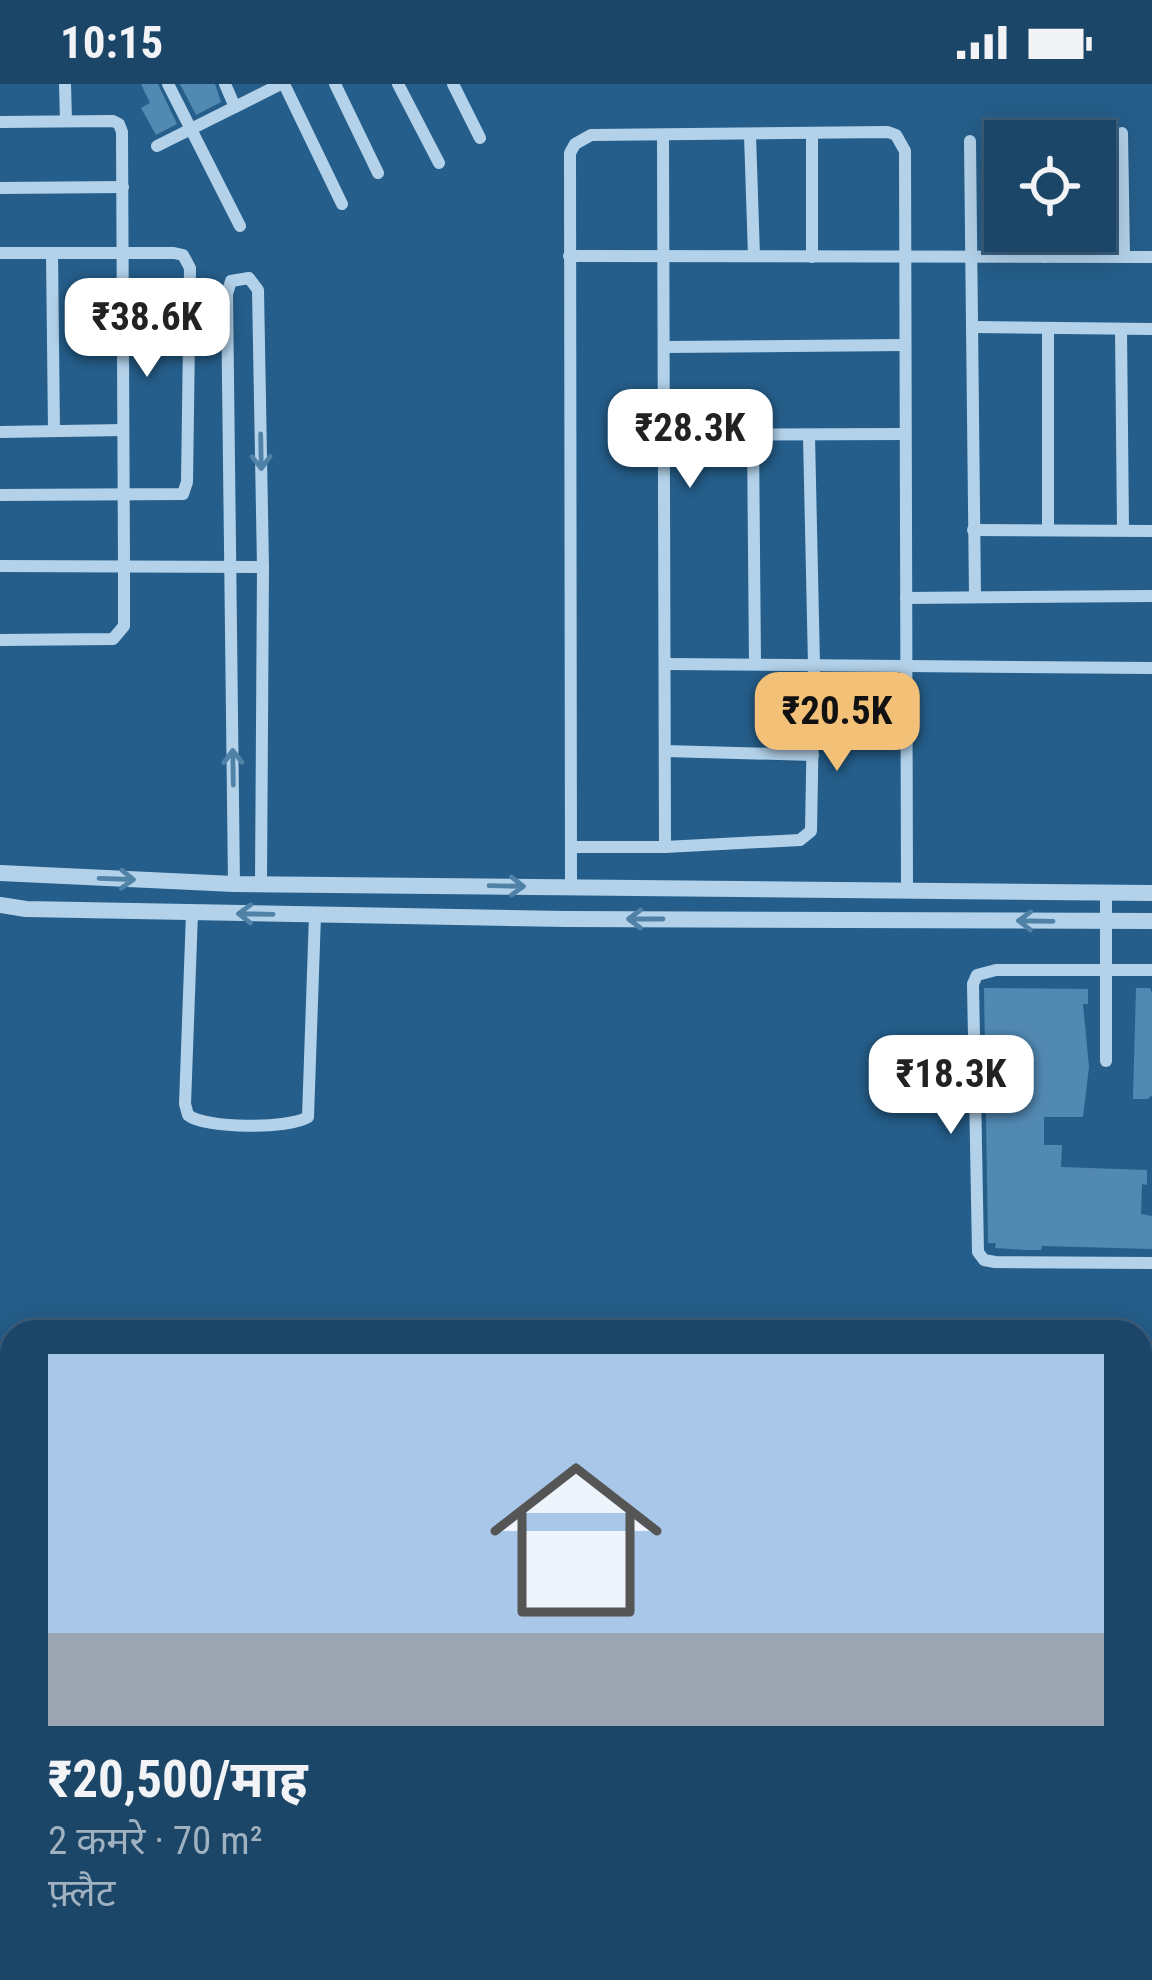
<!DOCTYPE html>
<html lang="hi">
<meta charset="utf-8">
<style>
body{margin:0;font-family:"Roboto Condensed","Noto Sans Devanagari",sans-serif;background:#295071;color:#f1f3f6;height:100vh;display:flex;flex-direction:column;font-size:45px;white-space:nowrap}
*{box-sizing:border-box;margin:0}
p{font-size:39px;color:#a0b1c0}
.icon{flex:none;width:66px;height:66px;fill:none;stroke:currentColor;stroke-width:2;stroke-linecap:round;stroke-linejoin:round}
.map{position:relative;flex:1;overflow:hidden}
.sheet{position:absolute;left:0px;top:1236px;width:1152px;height:660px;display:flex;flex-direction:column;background:#1c4668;border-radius:36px 36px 0 0;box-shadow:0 6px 30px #0003,0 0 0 3px #3a5e7c}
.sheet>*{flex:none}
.controls{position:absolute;left:984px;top:36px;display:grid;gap:24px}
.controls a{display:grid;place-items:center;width:132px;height:132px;border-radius:0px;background:#1c4668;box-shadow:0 6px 30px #0003,0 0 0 3px #3a5e7c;font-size:60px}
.price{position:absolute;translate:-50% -102px;padding:0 27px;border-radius:24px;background:#fff;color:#222;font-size:39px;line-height:78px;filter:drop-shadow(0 3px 6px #0008)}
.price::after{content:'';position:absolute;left:50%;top:72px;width:36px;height:27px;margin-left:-18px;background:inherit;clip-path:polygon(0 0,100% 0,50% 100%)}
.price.on{background:#f3c077;color:#111}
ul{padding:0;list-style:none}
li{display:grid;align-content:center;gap:24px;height:636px;padding:0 48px}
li+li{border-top:3px solid #3a5e7c}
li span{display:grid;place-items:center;height:372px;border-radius:0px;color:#555}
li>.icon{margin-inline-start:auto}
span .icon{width:216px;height:216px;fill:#fffc;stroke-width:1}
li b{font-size:51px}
.status{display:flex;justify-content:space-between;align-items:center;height:84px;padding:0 60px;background:#1c4668;direction:ltr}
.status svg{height:33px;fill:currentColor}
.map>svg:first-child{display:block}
</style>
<div class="status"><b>10:15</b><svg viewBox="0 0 49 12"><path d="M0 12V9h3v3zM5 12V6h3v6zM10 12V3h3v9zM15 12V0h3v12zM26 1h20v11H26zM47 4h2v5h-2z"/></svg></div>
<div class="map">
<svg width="1152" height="1896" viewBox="0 0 1152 1896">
<rect width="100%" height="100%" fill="#255e8a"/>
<g fill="#5289b3">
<polygon points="141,0 158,0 177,40 156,51 141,24 150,19"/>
<polygon points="180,0 215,0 221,18 196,31"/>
<polygon points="984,904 1088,905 1088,920 1083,920 1089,983 1083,1033 1044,1033 1044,1061 1062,1061 1061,1083 1147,1086 1147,1101 1142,1100 1141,1130 1152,1132 1152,1165 1042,1162 1041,1166 1026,1166 995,1164 996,1159 988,1159"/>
<polygon points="1136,904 1150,904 1152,909 1152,1011 1148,1015 1133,1015"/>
</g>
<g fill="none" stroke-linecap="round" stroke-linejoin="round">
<polyline stroke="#b3d2ea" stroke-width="3" stroke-dasharray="6 9" stroke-linecap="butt" points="674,1896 675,1884"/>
<polyline stroke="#b3d2ea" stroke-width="8" points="1140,1264 1152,1263"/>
<g stroke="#b3d2ea" stroke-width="12">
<polyline points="65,0 66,37"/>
<polyline points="168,0 240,142"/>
<polyline points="225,0 235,23"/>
<polyline points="284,0 342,120"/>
<polyline points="335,0 378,89"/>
<polyline points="398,0 439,79"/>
<polyline points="453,0 480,54"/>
<polyline points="0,38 113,37 119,40 122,48 124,483 124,542 113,555 0,556"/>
<polyline points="1042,45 1042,57"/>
<polyline points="1122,49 1124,173"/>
<polyline points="663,51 665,763"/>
<polyline points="750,51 754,172"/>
<polyline points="970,57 975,513"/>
<polyline points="157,62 281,0"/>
<polyline points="0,104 123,103"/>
<polyline points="1044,147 1045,173"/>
<polyline points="0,169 174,169 183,171 190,184 187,398 183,410 0,411"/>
<polyline points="52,169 54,347"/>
<polyline points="569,172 1152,173"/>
<polyline points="812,173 812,50"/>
<polyline points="972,243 1152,245"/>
<polyline points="1121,245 1123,446"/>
<polyline points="665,263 905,261"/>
<polyline points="0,348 123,346"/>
<polyline points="666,351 905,350"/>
<polyline points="753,352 755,580"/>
<polyline points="973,446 1152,447"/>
<polyline points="1048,446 1048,244"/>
<polyline points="0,482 263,483"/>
<polyline points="906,514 1152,512"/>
<polyline points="666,580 1152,584"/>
<polyline points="665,667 813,671"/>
<polyline points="571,763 665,763 800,756 811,747 814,581 809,352"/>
<polyline points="234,800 227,210 231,197 249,194 258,206 263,483 261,800"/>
<polyline points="571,803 570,69 575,60 591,51 888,48 896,51 905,67 907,808"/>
<path d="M192 829 185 1020 188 1031C205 1045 290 1045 308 1033L315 831"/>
<polyline points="1152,886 996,886 977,891 973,900 978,1168 984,1176 995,1178 1152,1179"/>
<polyline points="1106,977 1106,809"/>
<polyline points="1140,1421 1152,1421"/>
<polyline points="1140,1715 1152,1715"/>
<polyline points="0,1782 12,1808"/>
<polyline points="46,1884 51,1896"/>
<polyline points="1132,1896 1152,1886"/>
</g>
<g stroke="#b3d2ea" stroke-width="16">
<polyline points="0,789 234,800 1152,809"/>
<polyline points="0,821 26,825 567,835 1152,837"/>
<polyline points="0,1737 12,1735"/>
<polyline points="0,1760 12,1759"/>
<polyline points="1140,1761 1152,1761"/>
<polyline points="1140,1791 1152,1791"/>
</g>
</g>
<defs><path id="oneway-shaft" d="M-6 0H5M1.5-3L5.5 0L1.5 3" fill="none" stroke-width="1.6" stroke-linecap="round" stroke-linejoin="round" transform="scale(3)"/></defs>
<g stroke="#5081a7">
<use href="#oneway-shaft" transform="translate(261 368) rotate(89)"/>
<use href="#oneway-shaft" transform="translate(233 683) rotate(-91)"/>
<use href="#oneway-shaft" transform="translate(117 795) rotate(2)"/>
<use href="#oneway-shaft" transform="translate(507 802) rotate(1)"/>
<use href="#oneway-shaft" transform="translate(255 830) rotate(-179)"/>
<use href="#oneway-shaft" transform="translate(645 835) rotate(180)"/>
<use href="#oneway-shaft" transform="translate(1035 837) rotate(-179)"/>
</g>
</svg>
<div class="controls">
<a><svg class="icon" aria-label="locate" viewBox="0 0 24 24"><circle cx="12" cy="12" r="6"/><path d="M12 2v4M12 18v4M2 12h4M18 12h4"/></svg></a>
</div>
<b class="price" style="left:147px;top:296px">₹38.6K</b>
<b class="price" style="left:690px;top:407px">₹28.3K</b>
<b class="price on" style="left:837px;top:690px">₹20.5K</b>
<b class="price" style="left:951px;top:1053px">₹18.3K</b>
<section class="sheet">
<ul>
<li><span style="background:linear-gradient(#a9c7e8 75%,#9aa5b1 0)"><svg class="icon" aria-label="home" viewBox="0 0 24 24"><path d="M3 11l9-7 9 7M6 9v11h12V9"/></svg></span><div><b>₹20,500/माह</b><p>2 कमरे · 70 m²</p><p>फ़्लैट</p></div></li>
</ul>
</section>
</div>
